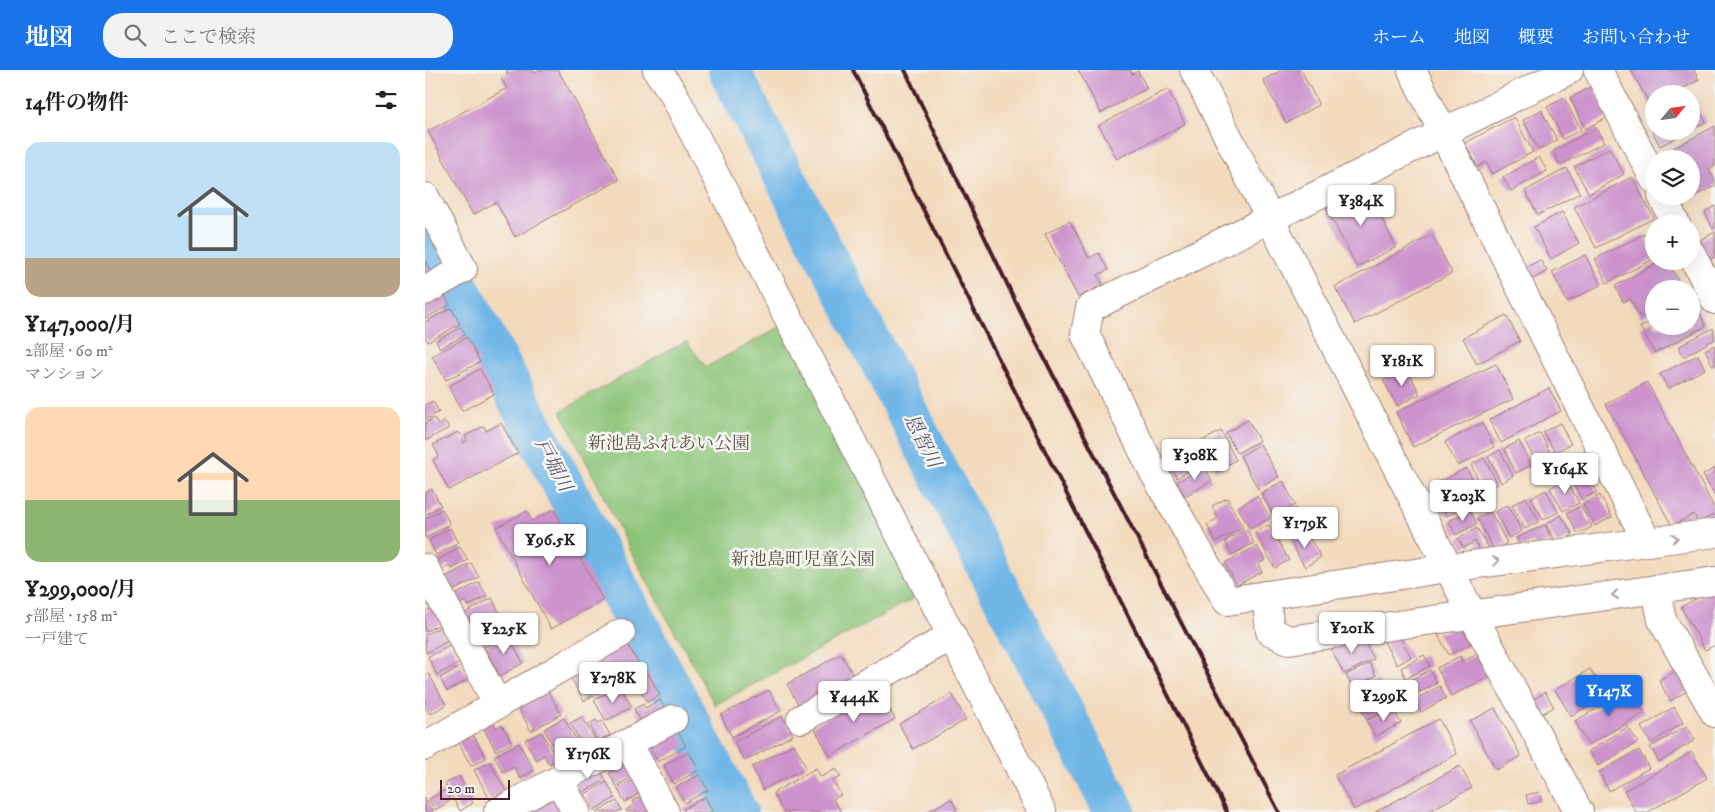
<!DOCTYPE html>
<html lang="ja">
<meta charset="utf-8">
<style>
body{margin:0;font-family:"IM FELL DW Pica","Noto Serif JP",serif;background:#f2f2f2;color:#222;height:100vh;display:flex;flex-direction:column;font-size:19px;white-space:nowrap}
*{box-sizing:border-box;margin:0}
p{font-size:16px;color:#767676}
.icon{flex:none;width:28px;height:28px;fill:none;stroke:currentColor;stroke-width:2;stroke-linecap:round;stroke-linejoin:round}
.map{position:relative;flex:1;overflow:hidden}
.panel{display:flex;flex-direction:column;background:#fff;width:425px}
.panel>*{flex:none}
.needle{width:32px;rotate:61deg}
.controls{position:absolute;left:1220px;top:15px;display:grid;gap:10px}
.controls a{display:grid;place-items:center;width:55px;height:55px;border-radius:50%;background:#fff;box-shadow:0 5px 20px #0002;font-size:25px}
.scale{position:absolute;left:15px;bottom:12px;width:70px;box-sizing:border-box;padding-left:5px;border:2px solid #4a1f2b;border-top:0;font-size:14px;line-height:18px;white-space:nowrap;color:#4a1f2b;-webkit-text-stroke:4px #f6f6f2;paint-order:stroke}
.price{position:absolute;translate:-50% -42px;padding:0 11px;border-radius:5px;background:#fff;color:#222;font-size:16px;line-height:32px;filter:drop-shadow(0 1px 2px #0008)}
.price::after{content:'';position:absolute;left:50%;top:30px;width:15px;height:11px;margin-left:-8px;background:inherit;clip-path:polygon(0 0,100% 0,50% 100%)}
.price.on{background:#1a73e8;color:#fff}
ul{padding:0;list-style:none}
li{display:grid;align-content:center;gap:10px;height:265px;padding:0 25px}
li span{display:grid;place-items:center;height:155px;border-radius:15px;color:#555}
li>.icon{margin-inline-start:auto}
span .icon{width:90px;height:90px;fill:#fffc;stroke-width:1}
li b{font-size:21px}
h2{display:flex;justify-content:space-between;align-items:center;height:60px;padding:0 25px;font-size:21px}
header{display:flex;align-items:center;gap:30px;box-sizing:border-box;height:70px;padding:0 25px;background:#1a73e8;color:#fff}
header strong{font-size:24px}
nav{display:flex;gap:28px;margin-inline-start:auto;font-size:18px}
.search{width:350px;height:45px;background:#f2f2f2;display:flex;align-items:center;gap:12px;box-sizing:border-box;padding:0 18px;border-radius:20px;color:#767676;font-size:19px}
main{display:flex;flex:1;min-height:0}
.map>svg:first-child{display:block}
</style>
<header>
<strong>地図</strong>
<div class="search"><svg class="icon" aria-label="search" viewBox="0 0 24 24"><circle cx="10" cy="10" r="6"/><path d="M15 15l6 6"/></svg>ここで検索</div>
<nav><a>ホーム</a><a>地図</a><a>概要</a><a>お問い合わせ</a></nav>
</header>
<main>
<section class="panel">
<h2>14件の物件<svg class="icon" aria-label="filters" viewBox="0 0 24 24"><path d="M4 7h16M4 17h16"/><circle cx="9" cy="7" r="2"/><circle cx="15" cy="17" r="2"/></svg></h2>
<ul>
<li><span style="background:linear-gradient(#bfe0f5 75%,#b9a48a 0)"><svg class="icon" aria-label="home" viewBox="0 0 24 24"><path d="M3 11l9-7 9 7M6 9v11h12V9"/></svg></span><div><b>¥147,000/月</b><p>2部屋 · 60 m²</p><p>マンション</p></div></li>
<li><span style="background:linear-gradient(#ffd9b3 60%,#8fb573 0)"><svg class="icon" aria-label="home" viewBox="0 0 24 24"><path d="M3 11l9-7 9 7M6 9v11h12V9"/></svg></span><div><b>¥299,000/月</b><p>5部屋 · 158 m²</p><p>一戸建て</p></div></li>
</ul>
</section>
<div class="map">
<svg width="1290" height="742" viewBox="0 0 1290 742">
<rect width="100%" height="100%" fill="#f6f6f2"/>
<filter id="ink" filterUnits="userSpaceOnUse"><feTurbulence type="fractalNoise" baseFrequency=".02" numOctaves="2"/><feDisplacementMap in="SourceGraphic" scale="10" xChannelSelector="R" yChannelSelector="G"/><feConvolveMatrix kernelMatrix="1 2 1 2 8 2 1 2 1" color-interpolation-filters="sRGB"/></filter>
<filter id="wash" filterUnits="userSpaceOnUse"><feTurbulence type="fractalNoise" baseFrequency=".0096" numOctaves="4" result="noise"/><feDisplacementMap in="SourceGraphic" scale="20" xChannelSelector="R" yChannelSelector="G"/><feGaussianBlur stdDeviation="1.12" result="paint"/><feColorMatrix in="noise" values="0 0 0 0 0 0 0 0 0 0 0 0 0 0 0 0 0 1.4 0 .05"/><feComposite in="paint" operator="in"/></filter>
<g filter="url(#wash)">
<rect width="100%" height="100%" fill="#f3dabc"/>
<polygon fill="#8cc478" stroke="#6b7252" points="360,254 497,524 290,635 208,486 136,341 261,271 281,297"/>
<g fill="none" stroke-linecap="round" stroke-linejoin="round">
<g stroke="#70b6e7" stroke-width="42">
<polyline points="304,0 690,742"/>
<polyline points="6,166 312,742"/>
</g>
</g>
<g id="blocks">
<g fill="#cc93cd">
<polygon points="81,0 108,0 109,3 115,0 133,0 194,110 90,167 71,132 48,145 3,61 82,18 76,8 83,4"/>
<polygon points="653,0 705,0 707,4 713,1 722,18 676,43"/>
<polygon points="857,0 876,0 894,35 861,53 838,10"/>
<polygon points="1206,0 1269,0 1274,10 1247,24 1229,24 1229,33 1225,35"/>
<polygon points="1168,16 1184,46 1160,59 1145,28"/>
<polygon points="743,19 760,54 692,89 674,55"/>
<polygon points="1139,28 1156,60 1138,69 1122,37"/>
<polygon points="1273,38 1281,52 1266,60 1266,41"/>
<polygon points="1116,40 1132,70 1114,80 1098,50"/>
<polygon points="1089,47 1108,82 1067,104 1061,92 1053,97 1040,73"/>
<polygon points="1290,56 1290,96 1284,99 1290,110 1290,116 1260,131 1258,126 1266,126 1266,89 1238,89 1236,85"/>
<polygon points="1171,58 1179,73 1135,95 1128,81"/>
<polygon points="1227,61 1264,61 1235,76"/>
<polygon points="1184,78 1199,104 1164,124 1149,97"/>
<polygon points="1114,87 1122,101 1086,121 1078,107"/>
<polygon points="1142,98 1155,123 1113,145 1100,121"/>
<polygon points="1207,107 1229,148 1171,178 1149,137"/>
<polygon points="941,117 971,177 932,197 901,138"/>
<polygon points="1290,136 1290,158 1288,159 1280,142"/>
<polygon points="1137,142 1154,173 1126,189 1109,157"/>
<polygon points="645,151 664,188 674,183 683,200 673,205 678,215 653,227 620,164"/>
<polygon points="1290,162 1290,187 1285,189 1275,170"/>
<polygon points="1219,164 1229,189 1182,213 1170,189"/>
<polygon points="1007,165 1027,203 930,254 910,217"/>
<polygon points="1160,185 1176,215 1142,232 1127,202"/>
<polygon points="1115,190 1122,201 1103,212 1096,200"/>
<polygon points="0,191 6,202 0,205"/>
<polygon points="1236,191 1243,191 1253,210 1243,216 1245,219 1229,219 1229,240 1215,247 1205,229 1198,232 1190,216"/>
<polygon points="15,216 25,235 0,248 0,224"/>
<polygon points="1266,227 1281,256 1230,283 1215,257 1229,250 1229,256 1266,256"/>
<polygon points="26,238 35,254 3,272 0,267 0,252"/>
<polygon points="1081,245 1095,271 1052,294 1038,268"/>
<polygon points="36,257 40,265 15,278 11,271"/>
<polygon points="1288,258 1290,269 1258,287 1253,277"/>
<polygon points="42,267 55,292 21,310 7,286"/>
<polygon points="1290,275 1290,295 1288,296 1280,280"/>
<polygon points="1273,285 1280,299 1243,319 1235,304"/>
<polygon points="1071,294 1088,329 988,377 971,342"/>
<polygon points="982,298 995,324 972,336 958,310"/>
<polygon points="55,299 69,324 37,341 24,316"/>
<polygon points="1222,312 1290,439 1290,444 1273,453 1269,444 1247,456 1181,334"/>
<polygon points="1124,318 1136,341 1076,373 1064,350"/>
<polygon points="8,331 14,342 0,350 0,335"/>
<polygon points="9,348 13,355 20,351 24,358 0,371 0,353"/>
<polygon points="823,350 834,371 812,383 801,363"/>
<polygon points="76,353 93,383 24,420 8,390 14,386 8,375 33,362 39,373 42,371 40,366 59,356 61,361"/>
<polygon points="1057,353 1069,377 1033,396 1020,372"/>
<polygon points="1135,353 1146,374 1130,382 1118,362"/>
<polygon points="796,361 811,390 791,401 775,372"/>
<polygon points="1115,363 1126,384 1111,392 1100,371"/>
<polygon points="1094,371 1106,395 1091,403 1079,379"/>
<polygon points="835,374 854,407 833,419 815,386"/>
<polygon points="770,376 779,392 752,408 743,391"/>
<polygon points="1075,380 1088,406 1076,413 1063,387"/>
<polygon points="1059,388 1073,414 1059,421 1046,395"/>
<polygon points="779,396 787,411 760,426 752,412"/>
<polygon points="1041,398 1049,412 1015,430 1007,416"/>
<polygon points="1159,398 1172,422 1157,430 1144,406"/>
<polygon points="1290,398 1290,426 1278,405"/>
<polygon points="1141,409 1154,433 1138,441 1125,418"/>
<polygon points="858,411 870,435 849,446 836,423"/>
<polygon points="1050,416 1057,428 1022,446 1015,434"/>
<polygon points="7,419 16,436 0,445 0,423"/>
<polygon points="1121,420 1133,442 1118,450 1106,428"/>
<polygon points="1175,425 1187,447 1170,456 1158,434"/>
<polygon points="832,426 845,448 825,459 813,437"/>
<polygon points="1101,427 1114,451 1100,459 1087,435"/>
<polygon points="802,428 818,458 791,472 782,455 793,448 787,436"/>
<polygon points="1083,435 1097,461 1084,468 1070,442"/>
<polygon points="1156,436 1167,457 1153,464 1142,443"/>
<polygon points="870,438 881,457 865,466 862,461 855,465 847,452"/>
<polygon points="17,439 25,454 0,468 0,449"/>
<polygon points="129,439 178,530 126,559 71,458 102,441 107,451"/>
<polygon points="1045,440 1052,454 1031,465 1024,451"/>
<polygon points="1065,441 1082,473 1069,480 1052,448"/>
<polygon points="1136,445 1148,465 1132,474 1121,454"/>
<polygon points="844,455 864,490 850,498 830,462"/>
<polygon points="1120,455 1127,470 1111,477 1108,472 1096,478 1091,468"/>
<polygon points="25,458 33,473 11,485 4,470"/>
<polygon points="1052,458 1064,478 1056,482 1050,471 1039,478 1033,469"/>
<polygon points="822,459 829,473 807,485 800,471"/>
<polygon points="881,462 896,487 880,497 865,471"/>
<polygon points="832,476 840,490 833,494 837,502 812,515 800,493"/>
<polygon points="35,477 43,490 27,499 24,495 16,500 11,491"/>
<polygon points="46,493 54,507 28,521 21,507"/>
<polygon points="54,512 62,526 44,536 41,531 35,534 30,525"/>
<polygon points="1290,518 1290,575 1280,580 1256,537"/>
<polygon points="67,528 74,542 48,556 40,543"/>
<polygon points="8,537 17,553 0,562 0,542"/>
<polygon points="73,547 80,559 58,571 51,559"/>
<polygon points="15,557 23,571 1,583 0,565"/>
<polygon points="1037,558 1046,574 1024,585 1012,563"/>
<polygon points="935,564 949,589 919,604 906,579"/>
<polygon points="973,564 986,587 972,595 959,572"/>
<polygon points="83,565 98,593 75,606 59,577"/>
<polygon points="201,571 217,600 187,617 171,588"/>
<polygon points="26,575 35,593 12,605 3,587"/>
<polygon points="416,584 430,608 375,638 362,614"/>
<polygon points="1052,584 1064,607 1026,626 1012,598 1035,586 1037,592"/>
<polygon points="999,585 1005,596 981,609 976,598"/>
<polygon points="169,593 182,618 159,631 145,606"/>
<polygon points="945,593 951,606 928,618 921,605"/>
<polygon points="36,596 44,609 22,621 15,608"/>
<polygon points="1165,599 1180,626 1146,646 1130,620"/>
<polygon points="1255,599 1266,619 1245,631 1234,610"/>
<polygon points="1005,600 1012,613 989,625 982,612"/>
<polygon points="223,603 235,625 222,632 210,610"/>
<polygon points="4,604 21,635 5,644 0,637 0,606"/>
<polygon points="953,609 959,620 934,634 927,622"/>
<polygon points="195,616 207,637 181,651 169,630"/>
<polygon points="1015,616 1021,628 996,642 989,630"/>
<polygon points="454,619 470,649 405,686 388,656"/>
<polygon points="1206,619 1219,643 1163,675 1150,651"/>
<polygon points="344,620 356,641 307,667 296,645"/>
<polygon points="123,621 136,644 106,661 93,637"/>
<polygon points="1120,622 1129,637 1112,647 1104,632"/>
<polygon points="961,623 968,636 942,650 935,637"/>
<polygon points="527,624 541,650 488,679 474,654"/>
<polygon points="235,630 241,640 217,653 209,639 218,634 220,638"/>
<polygon points="1249,637 1258,653 1226,673 1216,657"/>
<polygon points="968,638 976,653 950,667 942,651"/>
<polygon points="1070,638 1096,686 1071,700 1045,651"/>
<polygon points="357,646 368,665 320,691 309,672"/>
<polygon points="157,647 172,673 160,679 145,653"/>
<polygon points="66,648 71,658 77,655 87,673 71,681 56,654"/>
<polygon points="139,648 155,676 134,687 119,659"/>
<polygon points="1014,649 1032,684 929,740 910,705"/>
<polygon points="171,650 173,653 177,651 185,665 173,671 164,654"/>
<polygon points="250,656 261,676 233,692 222,671"/>
<polygon points="1262,656 1270,670 1234,692 1225,677"/>
<polygon points="1203,657 1213,672 1173,696 1164,681"/>
<polygon points="117,662 132,690 124,694 119,685 111,690 100,670"/>
<polygon points="39,666 41,670 49,666 61,688 46,696 32,670"/>
<polygon points="94,673 109,700 95,708 89,697 78,702 69,686"/>
<polygon points="369,674 381,697 338,720 327,697"/>
<polygon points="1214,680 1224,698 1184,721 1174,702"/>
<polygon points="264,682 274,700 249,714 239,695"/>
<polygon points="1267,682 1282,708 1223,742 1211,742 1199,721"/>
<polygon points="65,692 81,721 65,730 49,700"/>
<polygon points="204,692 211,705 191,716 184,703"/>
<polygon points="172,695 181,710 154,724 146,710"/>
<polygon points="1035,696 1047,718 1002,742 950,742"/>
<polygon points="391,698 396,707 411,699 416,707 408,711 416,725 408,729 416,742 358,742 348,723"/>
<polygon points="274,705 283,720 260,733 251,717"/>
<polygon points="34,706 48,733 35,741 20,714"/>
<polygon points="212,708 219,721 200,732 192,718"/>
<polygon points="182,712 190,728 169,740 160,724"/>
<polygon points="130,719 141,738 134,742 109,742 104,733"/>
<polygon points="20,720 25,731 10,740 4,729"/>
<polygon points="1114,722 1116,731 1103,734 1101,725"/>
<polygon points="222,723 233,742 202,742 201,740 209,735 207,731"/>
<polygon points="280,727 288,742 260,742 258,739"/>
<polygon points="0,728 8,742 0,742"/>
<polygon points="526,729 532,740 528,742 502,742"/>
<polygon points="192,731 197,740 192,742 171,742"/>
</g>
</g>
</g>
<g filter="url(#ink)">
<use href="#blocks" fill-opacity="0" stroke="#9e7c74" stroke-width="1"/>
<g fill="none" stroke-linecap="round" stroke-linejoin="round">
<g stroke="#9e7c74" stroke-width="30">
<g id="street">
<polyline points="232,0 248,23 617,742"/>
<polyline points="987,0 1222,472"/>
<polyline points="1144,0 665,238 660,264 728,401 802,531 1023,498 1290,463"/>
<polyline points="1173,0 1229,109"/>
<polyline points="1237,126 1251,154"/>
<polyline points="0,127 38,199 0,221"/>
<polyline points="1266,183 1290,230"/>
<polyline points="0,498 73,635"/>
<polyline points="1231,519 1237,550 1290,643"/>
<polyline points="841,525 845,561 864,570 1290,511"/>
<polyline points="1047,544 1154,742"/>
<polyline points="376,649 527,566"/>
<polyline points="203,673 240,742"/>
<polyline points="0,676 196,563"/>
<polyline points="134,710 151,742"/>
<polyline points="73,742 248,649"/>
</g>
</g>
<g stroke="#9e7c74" stroke-width="30">
<polyline id="secondary" points="769,0 1047,544"/>
</g>
<use href="#street" stroke="#fff" stroke-width="28"/>
<use href="#secondary" stroke="#fff" stroke-width="28"/>
<g stroke="#4a1f2b" stroke-width="4">
<polyline points="428,0 802,742"/>
<polyline points="480,0 595,241 854,742"/>
</g>
</g>
<defs><path id="oneway-chevron" d="M-2-3.5L2.5 0L-2 3.5" fill="none" stroke-width="1.6" stroke-linecap="round" stroke-linejoin="round" transform="scale(1.25)"/></defs>
<g stroke="#ae9aa0">
<use href="#oneway-chevron" transform="translate(1250 468) rotate(-7)"/>
<use href="#oneway-chevron" transform="translate(1071 491) rotate(-7)"/>
<use href="#oneway-chevron" transform="translate(1190 525) rotate(172)"/>
</g>
</g>
<g text-anchor="middle" dominant-baseline="central" stroke-width="5" stroke-linejoin="round" paint-order="stroke">
<g font-size="18" fill="#5e5142" stroke="#f6f6f2">
<text x="244" y="374">新池島ふれあい公園</text>
<text x="378" y="490">新池島町児童公園</text>
</g>
<g font-size="19" font-style="italic" fill="#57546d" stroke="#f6f6f2">
<text transform="translate(497 371) rotate(63)">恩智川</text>
<text transform="translate(128 395) rotate(62)">戸堀川</text>
</g>
</g>
</svg>
<div class="controls">
<a><svg class="needle" viewBox="-14 -14 28 28"><path d="M0-13l5 13h-10z" fill="#e53935"/><path d="M0 13l5-13h-10z" fill="#767676"/></svg></a>
<a><svg class="icon" aria-label="layers" viewBox="0 0 24 24"><path d="M12 4l9 5-9 5-9-5zM3 14l9 5 9-5"/></svg></a>
<a>+</a>
<a>−</a>
</div>
<div class="scale">20 m</div>
<b class="price" style="left:936px;top:157px">¥384K</b>
<b class="price" style="left:977px;top:317px">¥181K</b>
<b class="price" style="left:770px;top:411px">¥308K</b>
<b class="price" style="left:1140px;top:425px">¥164K</b>
<b class="price" style="left:1038px;top:452px">¥203K</b>
<b class="price" style="left:880px;top:479px">¥179K</b>
<b class="price" style="left:125px;top:496px">¥96.5K</b>
<b class="price" style="left:927px;top:584px">¥201K</b>
<b class="price" style="left:79px;top:585px">¥225K</b>
<b class="price" style="left:188px;top:634px">¥278K</b>
<b class="price on" style="left:1184px;top:647px">¥147K</b>
<b class="price" style="left:959px;top:652px">¥299K</b>
<b class="price" style="left:429px;top:653px">¥444K</b>
<b class="price" style="left:163px;top:710px">¥176K</b>
</div>
</main>
